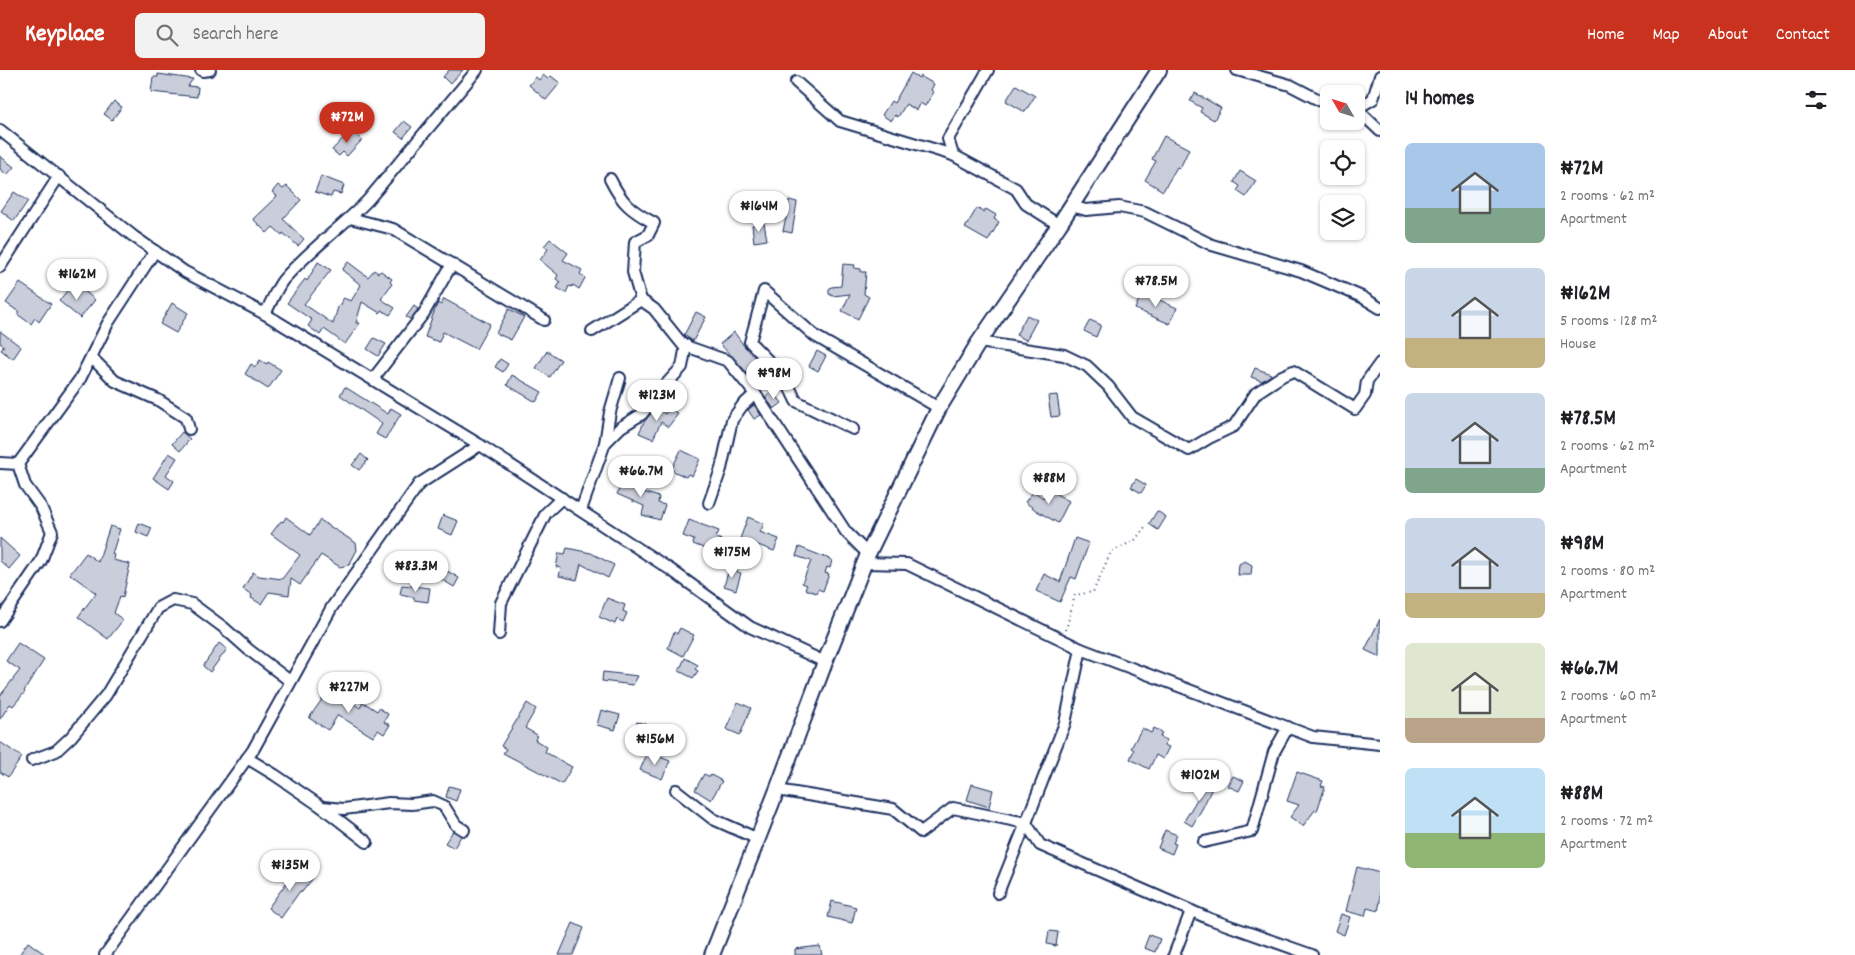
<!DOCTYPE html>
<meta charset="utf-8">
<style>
body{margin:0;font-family:Dekko,sans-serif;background:#f2f2f2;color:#202124;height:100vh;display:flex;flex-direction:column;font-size:19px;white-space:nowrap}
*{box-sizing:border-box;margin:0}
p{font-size:16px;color:#757577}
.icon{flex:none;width:28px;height:28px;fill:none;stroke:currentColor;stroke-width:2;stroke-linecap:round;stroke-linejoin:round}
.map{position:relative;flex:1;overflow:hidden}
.side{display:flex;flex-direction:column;background:#fff;width:475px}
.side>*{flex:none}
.needle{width:32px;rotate:309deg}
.controls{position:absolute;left:1320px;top:15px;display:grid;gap:10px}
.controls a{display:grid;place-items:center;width:45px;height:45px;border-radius:8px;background:#fff;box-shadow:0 1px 4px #0004;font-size:25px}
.price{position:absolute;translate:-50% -42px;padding:0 11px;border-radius:18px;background:#fff;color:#222;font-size:16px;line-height:32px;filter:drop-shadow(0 1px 2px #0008)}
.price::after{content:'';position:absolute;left:50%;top:30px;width:15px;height:11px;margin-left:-8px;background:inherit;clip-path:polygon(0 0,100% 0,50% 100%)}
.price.on{background:#c8321e;color:#fff}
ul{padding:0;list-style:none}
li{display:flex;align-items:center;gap:15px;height:125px;padding:0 25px}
li span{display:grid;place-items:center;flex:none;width:140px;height:100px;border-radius:8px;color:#555}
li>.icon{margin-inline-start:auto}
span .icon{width:60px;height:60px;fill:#fffc;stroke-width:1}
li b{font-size:21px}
h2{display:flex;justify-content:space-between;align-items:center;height:60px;padding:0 25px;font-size:21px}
header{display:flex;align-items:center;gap:30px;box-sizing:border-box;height:70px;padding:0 25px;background:#c8321e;color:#fff}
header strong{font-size:24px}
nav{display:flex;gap:28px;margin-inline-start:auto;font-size:18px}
.search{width:350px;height:45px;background:#f2f2f2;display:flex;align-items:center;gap:12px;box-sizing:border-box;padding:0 18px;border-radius:8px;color:#757577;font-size:19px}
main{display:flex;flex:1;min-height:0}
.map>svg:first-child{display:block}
</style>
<header>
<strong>Keyplace</strong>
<div class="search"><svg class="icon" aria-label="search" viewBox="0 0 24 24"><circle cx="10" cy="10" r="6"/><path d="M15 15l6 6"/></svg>Search here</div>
<nav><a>Home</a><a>Map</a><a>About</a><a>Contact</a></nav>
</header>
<main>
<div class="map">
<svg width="1380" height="885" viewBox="0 0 1380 885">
<rect width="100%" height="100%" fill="#fff"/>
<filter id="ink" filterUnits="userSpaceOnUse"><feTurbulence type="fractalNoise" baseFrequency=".02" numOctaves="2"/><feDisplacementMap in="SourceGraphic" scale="10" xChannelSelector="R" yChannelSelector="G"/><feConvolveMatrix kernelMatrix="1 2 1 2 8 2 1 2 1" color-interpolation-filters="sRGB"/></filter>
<g filter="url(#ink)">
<g fill="#caceda" stroke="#1b2f5e">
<polygon points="449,0 463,0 450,14 443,7"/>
<polygon points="911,3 919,8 920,6 934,14 931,20 934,22 925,36 920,33 916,40 906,34 898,47 895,45 891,51 882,45 891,31 894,33"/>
<polygon points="158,4 193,9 188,16 198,17 197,27 151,22 153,7 158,7"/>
<polygon points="543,5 548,9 551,6 560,13 546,30 529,15 536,7 539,10"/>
<polygon points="1016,15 1035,26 1025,42 1006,31"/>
<polygon points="1195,23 1221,38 1214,50 1200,42 1202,38 1190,31"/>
<polygon points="114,31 122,37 112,50 104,44"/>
<polygon points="404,51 412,57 403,68 395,62"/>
<polygon points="351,60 362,70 347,86 343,82 339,86 332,80"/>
<polygon points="1164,66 1189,79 1180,98 1177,97 1163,121 1145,110 1156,91 1152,89"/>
<polygon points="0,86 14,97 7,105 0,99"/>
<polygon points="1240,101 1256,111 1246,127 1237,121 1240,116 1234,112"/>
<polygon points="321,106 344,115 341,124 333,122 331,127 315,122"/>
<polygon points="278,115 283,119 287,116 301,130 283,149 304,169 298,176 283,163 282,165 273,157 267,163 253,149 277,126 272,122"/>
<polygon points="14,122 28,131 14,151 1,141"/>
<polygon points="789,130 797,132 792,163 783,161 786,147 783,146 784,136 788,137"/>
<polygon points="977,138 984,142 986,139 996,145 994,149 999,152 988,171 965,158"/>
<polygon points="764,153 767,170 754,172 752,155"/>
<polygon points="550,169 568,183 563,190 582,200 580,204 585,208 579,219 573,215 572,217 569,216 566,223 557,218 560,212 556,209 558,205 540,190 548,179 544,176"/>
<polygon points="318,192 331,200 304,234 333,254 339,234 341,235 343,228 351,231 361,215 342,200 348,192 368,207 374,200 378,203 381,201 392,209 390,212 392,214 381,229 395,238 390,245 381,240 380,243 362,232 356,253 360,253 345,274 324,259 320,265 308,256 312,250 287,233 305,209 307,211"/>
<polygon points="843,194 855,195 854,198 861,199 861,202 866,202 864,224 869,227 858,249 842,241 850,224 833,226 829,224 829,219 831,217 841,216"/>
<polygon points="20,213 51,234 39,252 35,248 31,254 17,244 19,242 6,233"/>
<polygon points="79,216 95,230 80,248 59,231 69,218 74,222"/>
<polygon points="1142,222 1177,238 1170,254 1135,239"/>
<polygon points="444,229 490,254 476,279 443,262 439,272 425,267 435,239 438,233 441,235"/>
<polygon points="172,233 188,243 176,263 160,254"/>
<polygon points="414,236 418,239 410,249 406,247"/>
<polygon points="509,239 524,247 511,270 496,263"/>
<polygon points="696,242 706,247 693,271 684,265"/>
<polygon points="1027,245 1037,250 1026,270 1016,265"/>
<polygon points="1090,250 1101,255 1096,267 1084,261"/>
<polygon points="0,261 21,277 13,289 1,280 4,276 0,273"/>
<polygon points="734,262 745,277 763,296 751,307 720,274"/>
<polygon points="374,268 386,274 378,286 367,279"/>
<polygon points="547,281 561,290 550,307 536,298"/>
<polygon points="817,281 826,286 818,301 809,296"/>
<polygon points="500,289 508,294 503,302 495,297"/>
<polygon points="260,290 267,294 268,292 281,300 268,319 245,304 251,294 255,297"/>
<polygon points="1255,298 1271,304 1271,305 1262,311 1251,307"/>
<polygon points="512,305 542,322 536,332 507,315"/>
<polygon points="345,317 388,344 391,338 401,344 385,369 376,364 382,354 340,325"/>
<polygon points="773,321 782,333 774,339 765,327"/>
<polygon points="1057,325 1060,346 1051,347 1048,326"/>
<polygon points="754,335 761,345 754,349 748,340"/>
<polygon points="656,337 665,344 670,338 678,344 668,357 661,352 653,369 639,363 644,352"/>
<polygon points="182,362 190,369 180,381 172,374"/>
<polygon points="681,380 700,389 692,406 688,404 686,407 671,400"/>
<polygon points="169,383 177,388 166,405 174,411 169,419 153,408"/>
<polygon points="361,384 368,390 359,400 352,395"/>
<polygon points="626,405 646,416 643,422 659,427 658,433 665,435 660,450 642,445 644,436 617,424"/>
<polygon points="1136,409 1146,415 1141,423 1131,417"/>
<polygon points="1034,421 1043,428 1044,426 1047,427 1051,421 1069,431 1058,453 1037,441 1025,432"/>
<polygon points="1157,441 1166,447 1158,460 1149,454"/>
<polygon points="443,445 458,451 452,465 438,459"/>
<polygon points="286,447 310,465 320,450 356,473 357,480 349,495 340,497 321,485 300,515 291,509 289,525 269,522 261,534 251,528 252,525 243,519 253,502 259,506 282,509 300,485 271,464 281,451 283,452"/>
<polygon points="748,447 764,454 760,462 779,469 774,481 747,471 739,487 734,485"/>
<polygon points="689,450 719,461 716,468 722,470 717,483 693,474 694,470 683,466"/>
<polygon points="139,453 152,458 148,467 136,462"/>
<polygon points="110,456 120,459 112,484 114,485 113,490 130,494 123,527 120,526 114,543 123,550 108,569 78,547 96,523 70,504 86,483 98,492"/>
<polygon points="0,468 20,486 9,499 0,491"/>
<polygon points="1075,468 1089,473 1076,509 1071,507 1060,532 1036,521 1044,504 1060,512"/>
<polygon points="799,477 832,490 830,498 827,497 825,503 829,504 823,521 818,519 816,523 805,519 807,515 802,513 811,491 796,486"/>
<polygon points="567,478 591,483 614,495 608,508 581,494 577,510 559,506 561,498 556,497 559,483 565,484"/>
<polygon points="1245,491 1252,495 1251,505 1238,505 1239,494"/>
<polygon points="423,498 449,502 459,508 454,517"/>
<polygon points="729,499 741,503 736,520 724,516"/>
<polygon points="402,515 430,518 428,532 414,530 414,527 400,524"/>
<polygon points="607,528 625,535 623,541 627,543 623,552 617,549 615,554 599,547"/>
<polygon points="1380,549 1380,587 1365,580"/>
<polygon points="680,558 694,565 683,586 668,578 674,562 677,564"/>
<polygon points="18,573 44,590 24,621 25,622 13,636 10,634 0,649 0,626 20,600 6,591"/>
<polygon points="219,573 227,579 210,602 203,596"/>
<polygon points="685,588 698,595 695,599 698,601 693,608 679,601"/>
<polygon points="603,602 638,606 633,615 602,611"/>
<polygon points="330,618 360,638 363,632 377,641 379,638 388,644 384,652 390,655 384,664 378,660 373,667 338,645 328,660 309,648"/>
<polygon points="738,632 751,638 740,665 726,659"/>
<polygon points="527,633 536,639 525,658 537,665 535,670 547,677 545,682 572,697 562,714 503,683 506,679 501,676"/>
<polygon points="601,640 620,645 615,660 597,655"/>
<polygon points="637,652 646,654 643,664 634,661"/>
<polygon points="1142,658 1151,663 1154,658 1162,662 1160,667 1167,670 1164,675 1169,677 1163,689 1156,685 1149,699 1130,689 1134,680 1131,678"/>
<polygon points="0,672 22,687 8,707 0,702"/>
<polygon points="648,682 670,691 662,709 640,700"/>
<polygon points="1297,702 1323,711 1321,716 1325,717 1317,741 1315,740 1303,756 1290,747 1299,735 1287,731"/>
<polygon points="704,704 710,707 711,705 722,711 711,730 695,720"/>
<polygon points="1233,706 1244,711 1239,721 1228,716"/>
<polygon points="1209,709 1215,712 1202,739 1192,756 1184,751 1199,726 1195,724 1200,716 1204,718"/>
<polygon points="972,714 993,720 989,737 967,730"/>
<polygon points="449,716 460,719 456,731 446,727"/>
<polygon points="1165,760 1177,765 1173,773 1176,774 1172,784 1158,778"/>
<polygon points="453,761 461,766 454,778 445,773"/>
<polygon points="298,797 313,808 302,822 300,821 281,848 268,838"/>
<polygon points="1357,797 1380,803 1380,832 1378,841 1367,838 1365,846 1346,841"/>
<polygon points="832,831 856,837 852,853 828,847"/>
<polygon points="1341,844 1350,847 1344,865 1335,861"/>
<polygon points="573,853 584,858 573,885 559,885"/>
<polygon points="1049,861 1058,862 1056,876 1047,874"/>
<polygon points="1149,865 1160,869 1155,882 1144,878"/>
<polygon points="28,872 46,885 19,885"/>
<polygon points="820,876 822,885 795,885 795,879"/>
</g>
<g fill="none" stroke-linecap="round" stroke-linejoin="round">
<g stroke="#1b2f5e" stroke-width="14">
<g id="minor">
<polyline points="201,0 203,1 210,0"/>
<polyline points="988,0 948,69 953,85 1016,119 1026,134 1059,155"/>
<polyline points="1237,0 1290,15 1323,32 1329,34"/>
<polyline points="796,12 840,51 953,85"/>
<polyline points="1356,39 1373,29 1380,6"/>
<polyline points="1358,40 1380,61"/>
<polyline points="0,60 133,166 185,202 265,244 480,375 671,500 750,557 825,592"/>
<path d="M610 109C622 133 630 140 654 153L648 165 635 172 633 202 641 230"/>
<polyline points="1071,136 1086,140 1119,137 1145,142 1212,175 1301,201 1362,227 1380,238"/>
<polyline points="350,148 393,159 544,250"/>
<polyline points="0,197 59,106"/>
<path d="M265 244C271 233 276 219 283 210 309 180 341 158 368 130L477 0"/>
<polyline points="592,261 641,230 654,239 683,275 728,291 756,325 846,462 868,484"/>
<polyline points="979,272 1064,285 1087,296 1108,316 1132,347 1189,380 1209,368 1234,356 1256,323 1282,306 1293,301 1355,339 1365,325 1367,311 1380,293"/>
<polyline points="92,288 115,311 158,330 186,348 189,359"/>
<polyline points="373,309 424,243 452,194"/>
<polyline points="853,359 796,331 785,308 750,272 764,221 815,266 939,338"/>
<polyline points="605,373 621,357 642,344 660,321 682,297 686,275"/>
<polyline points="0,393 18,394 25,415 41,437 52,462 41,491 0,551"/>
<polyline points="18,394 80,309 108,253 155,181"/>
<polyline points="709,433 721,399 732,350 742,336 755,324"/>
<polyline points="581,440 605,373 610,342 620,308"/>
<polyline points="865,493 907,494 1081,579 1313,667 1380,674"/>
<polyline points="499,564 501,533 546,443 562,428"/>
<polyline points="1081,579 1065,653 1026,753 1040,775 1210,849 1312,885"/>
<polyline points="247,688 275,705 322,737 344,739 389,733 412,734 433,731 444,736 456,755 464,760"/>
<polyline points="32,690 56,681 71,667 106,625 158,538 173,530 192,534 223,557 249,580 290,611"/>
<polyline points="676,720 713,749 758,769"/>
<polyline points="777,720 893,739 921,762 953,738 1026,753 998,823"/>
<polyline points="322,737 367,772"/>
<polyline points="1204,772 1252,761 1274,682 1288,657"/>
<polyline points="105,885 253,680 332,537 419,414 480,375"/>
<polyline points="1174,885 1191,841"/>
</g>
</g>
<g stroke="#1b2f5e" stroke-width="18">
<polyline id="tertiary" points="712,885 777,720 825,592 868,484 939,338 979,272 1059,155 1159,0"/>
</g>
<polyline stroke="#1b2f5e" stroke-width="2" stroke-dasharray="1 4" stroke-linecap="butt" points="1066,560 1075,525 1093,522 1111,482 1135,470 1146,456"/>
<use href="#minor" stroke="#fff" stroke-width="10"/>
<use href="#tertiary" stroke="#fff" stroke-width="14"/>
</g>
</g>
</svg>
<div class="controls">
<a><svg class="needle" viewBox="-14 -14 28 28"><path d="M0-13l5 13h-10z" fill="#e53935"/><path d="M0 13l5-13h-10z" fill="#757577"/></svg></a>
<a><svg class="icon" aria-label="locate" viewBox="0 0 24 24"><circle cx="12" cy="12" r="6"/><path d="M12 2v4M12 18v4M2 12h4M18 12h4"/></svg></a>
<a><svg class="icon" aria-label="layers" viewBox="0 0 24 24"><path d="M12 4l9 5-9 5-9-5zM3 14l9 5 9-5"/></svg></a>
</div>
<b class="price on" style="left:347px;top:74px">₦72M</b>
<b class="price" style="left:759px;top:163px">₦164M</b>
<b class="price" style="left:77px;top:231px">₦162M</b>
<b class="price" style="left:1156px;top:238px">₦78.5M</b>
<b class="price" style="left:774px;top:330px">₦98M</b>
<b class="price" style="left:657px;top:352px">₦123M</b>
<b class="price" style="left:641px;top:428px">₦66.7M</b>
<b class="price" style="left:1049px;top:435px">₦88M</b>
<b class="price" style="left:732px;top:509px">₦175M</b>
<b class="price" style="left:416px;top:523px">₦83.3M</b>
<b class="price" style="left:349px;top:644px">₦227M</b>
<b class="price" style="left:655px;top:696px">₦156M</b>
<b class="price" style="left:1200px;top:732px">₦102M</b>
<b class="price" style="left:290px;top:822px">₦135M</b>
</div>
<section class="side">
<h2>14 homes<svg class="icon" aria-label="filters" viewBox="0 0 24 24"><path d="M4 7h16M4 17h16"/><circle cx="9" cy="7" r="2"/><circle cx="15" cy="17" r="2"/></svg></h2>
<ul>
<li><span style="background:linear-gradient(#a9c7e8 65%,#7fa58c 0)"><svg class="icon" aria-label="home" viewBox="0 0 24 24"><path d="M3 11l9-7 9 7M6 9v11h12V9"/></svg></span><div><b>₦72M</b><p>2 rooms · 62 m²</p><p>Apartment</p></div></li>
<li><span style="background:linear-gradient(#c9d6e8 70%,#c2b280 0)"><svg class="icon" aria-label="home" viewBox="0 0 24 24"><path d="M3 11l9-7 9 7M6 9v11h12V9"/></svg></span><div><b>₦162M</b><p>5 rooms · 128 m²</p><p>House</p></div></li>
<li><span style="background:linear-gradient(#c9d6e8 75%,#7fa58c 0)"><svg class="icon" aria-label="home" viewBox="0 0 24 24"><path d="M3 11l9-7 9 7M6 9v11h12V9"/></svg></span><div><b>₦78.5M</b><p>2 rooms · 62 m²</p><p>Apartment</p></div></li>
<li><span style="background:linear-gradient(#c9d6e8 75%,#c2b280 0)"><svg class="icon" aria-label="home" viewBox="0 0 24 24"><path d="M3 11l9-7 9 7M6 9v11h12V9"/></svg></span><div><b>₦98M</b><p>2 rooms · 80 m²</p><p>Apartment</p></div></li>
<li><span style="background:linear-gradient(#dfe7d0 75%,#b9a48a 0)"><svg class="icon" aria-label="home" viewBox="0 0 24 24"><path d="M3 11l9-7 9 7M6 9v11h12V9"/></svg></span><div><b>₦66.7M</b><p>2 rooms · 60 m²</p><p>Apartment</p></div></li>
<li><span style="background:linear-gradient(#bfe0f5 65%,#8fb573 0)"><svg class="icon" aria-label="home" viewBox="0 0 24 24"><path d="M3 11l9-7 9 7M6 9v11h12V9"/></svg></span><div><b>₦88M</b><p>2 rooms · 72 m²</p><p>Apartment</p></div></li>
</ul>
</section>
</main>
